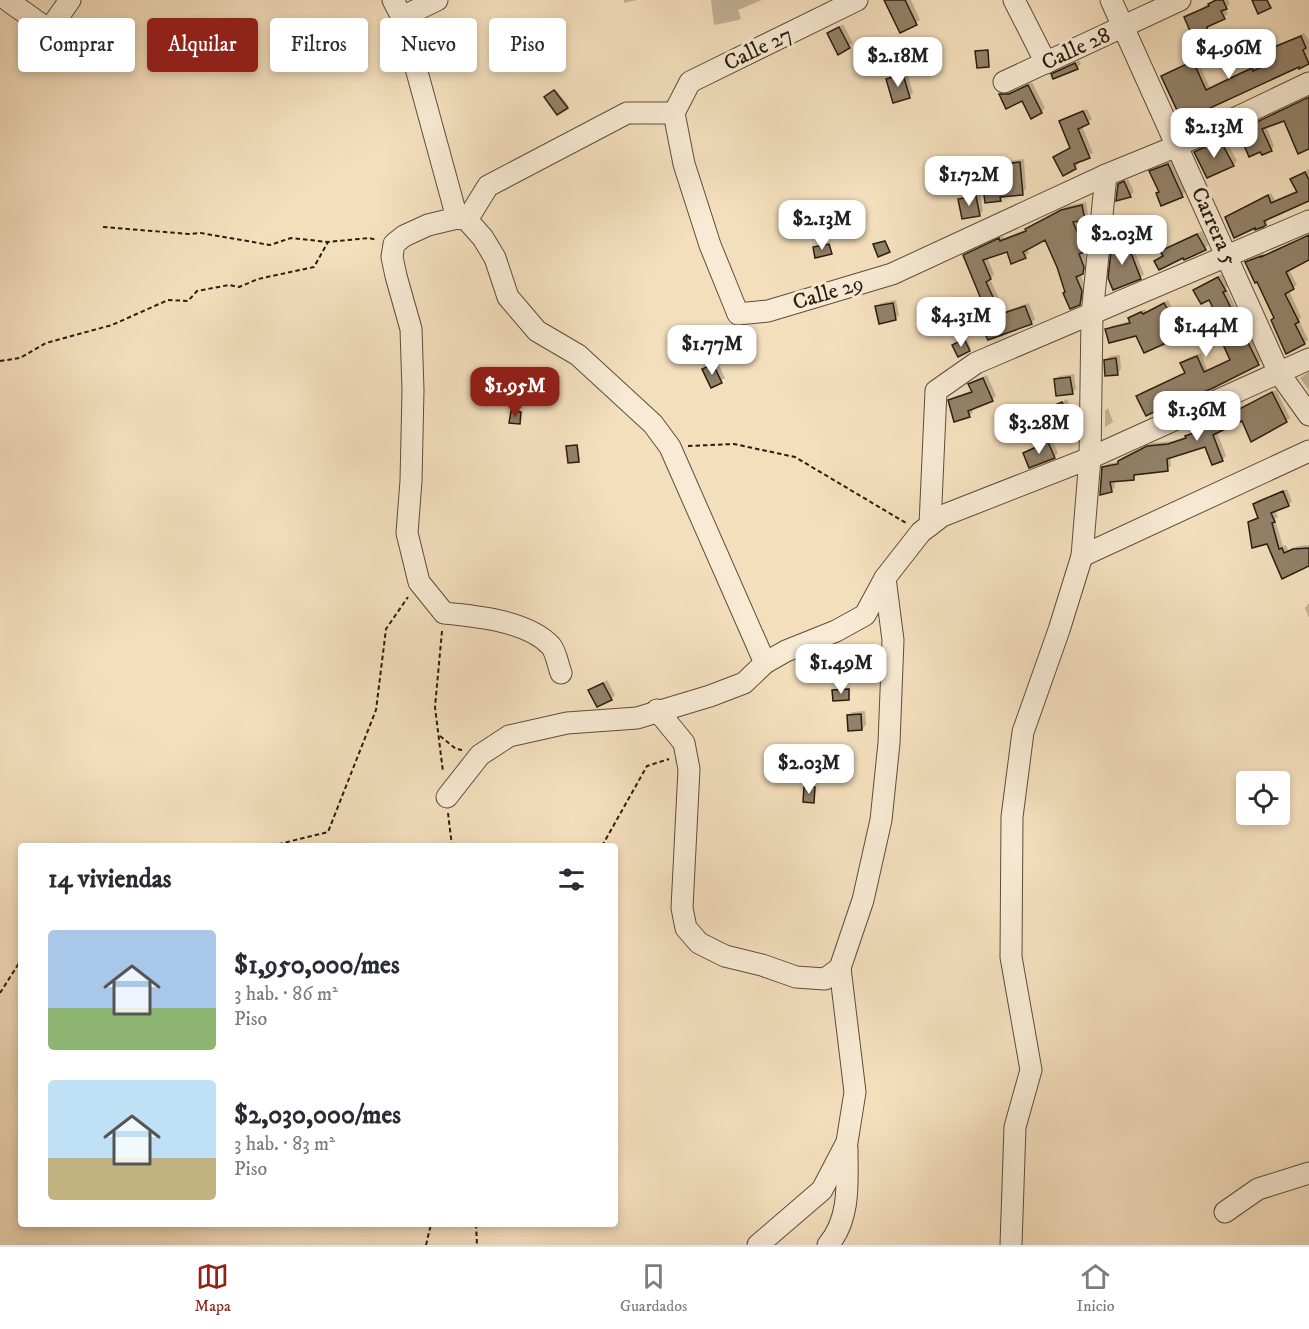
<!DOCTYPE html>
<html lang="es">
<meta charset="utf-8">
<style>
body{margin:0;font-family:"IM FELL DW Pica",serif;background:#f7f7f7;color:#2b2b33;height:100vh;display:flex;flex-direction:column;font-size:22px;white-space:nowrap}
*{box-sizing:border-box;margin:0}
p{font-size:20px;color:#7c7c81}
.icon{flex:none;width:33px;height:33px;fill:none;stroke:currentColor;stroke-width:2;stroke-linecap:round;stroke-linejoin:round}
.map{position:relative;flex:1;overflow:hidden}
.details{position:absolute;left:18px;top:843px;width:600px;height:384px;display:flex;flex-direction:column;background:#fff;border-radius:6px;box-shadow:0 3px 9px #0003}
.details>*{flex:none}
.top-card{position:absolute;left:18px;top:18px;width:600px;height:54px;display:flex;gap:12px}
.tools{position:absolute;left:1236px;top:771px;display:grid;gap:12px}
.tools a{display:grid;place-items:center;width:54px;height:54px;border-radius:6px;background:#fff;box-shadow:0 3px 9px #0003;font-size:30px}
.price{position:absolute;translate:-50% -51px;padding:0 14px;border-radius:12px;background:#fff;color:#222;font-size:20px;line-height:39px;filter:drop-shadow(0 2px 3px #0008)}
.price::after{content:'';position:absolute;left:50%;top:36px;width:18px;height:14px;margin-left:-9px;background:inherit;clip-path:polygon(0 0,100% 0,50% 100%)}
.price.on{background:#8f2418;color:#fff}
ul{padding:0;list-style:none}
li{display:flex;align-items:center;gap:18px;height:150px;padding:0 30px}
li span{display:grid;place-items:center;flex:none;width:168px;height:120px;border-radius:6px;color:#555}
li>.icon{margin-inline-start:auto}
span .icon{width:72px;height:72px;fill:#fffc;stroke-width:1}
li b{font-size:26px}
h2{display:flex;justify-content:space-between;align-items:center;height:72px;padding:0 30px;font-size:26px}
.chip{padding:0 21px;border-radius:6px;background:#fff;box-shadow:0 3px 9px #0003;font-size:21px;line-height:54px}
.chip.on{background:#8f2418;color:#fff}
.tabs{display:flex;justify-content:space-around;align-items:center;height:84px;border-top:2px solid #e1e1e2;background:#fff;font-size:16px;color:#7c7c81}
.tabs a{display:grid;justify-items:center;gap:3px}
.tabs .on{color:#8f2418}
.map>svg:first-child{display:block}
</style>
<div class="map">
<svg width="1309" height="1245" viewBox="0 0 1309 1245">
<rect width="100%" height="100%" fill="#f4dfbd"/>
<filter id="stains"><feTurbulence type="fractalNoise" baseFrequency=".00333" numOctaves="4"/><feColorMatrix values="0 0 0 0 .2 0 0 0 0 .09 0 0 0 0 .02 0 0 0 .5 -.17"/></filter>
<radialGradient id="worn" r=".72"><stop offset=".6" stop-color="#630" stop-opacity="0"/><stop offset="1" stop-color="#630" stop-opacity=".3"/></radialGradient>
<g fill="#0003">
<polygon points="624,0 637,0 624,3"/>
<polygon points="711,0 762,0 738,10 741,18 739,20 714,25"/>
<polygon points="886,0 911,0 920,20 901,31"/>
<polygon points="1214,0 1228,0 1230,4 1225,8 1228,14 1210,24 1207,29 1186,18"/>
<polygon points="843,24 853,43 839,53 828,34"/>
<polygon points="1304,33 1309,40 1309,63 1300,67 1299,65 1183,119 1163,76 1167,72 1197,59 1210,88 1240,72 1256,66 1257,69 1276,60 1271,50 1275,46"/>
<polygon points="533,50 540,59 539,60 519,61"/>
<polygon points="1079,60 1081,64 1077,68 1053,75"/>
<polygon points="907,71 913,93 909,97 888,79 892,76"/>
<polygon points="1032,82 1045,108 1041,112 1022,99 1001,95 1004,91 1015,90"/>
<polygon points="556,90 569,106 567,107 546,97"/>
<polygon points="1309,97 1309,130 1285,119 1266,126 1274,146 1271,150 1239,131 1243,128"/>
<polygon points="1087,109 1092,119 1082,126 1093,153 1078,161 1079,163 1076,167 1064,174 1055,157 1071,147 1061,122 1065,118"/>
<polygon points="1224,137 1237,161 1233,165 1195,153 1199,149"/>
<polygon points="1024,159 1026,189 1022,193 1004,196 1000,200 983,178 987,174 1006,171 1005,165 1009,161"/>
<polygon points="1172,161 1186,191 1182,195 1160,191 1151,171 1155,168"/>
<polygon points="1309,169 1309,199 1267,218 1268,221 1265,224 1227,218 1271,193 1275,200 1298,190 1292,179"/>
<polygon points="1128,179 1134,192 1130,196 1119,185"/>
<polygon points="980,193 983,211 979,215 960,200 964,196"/>
<polygon points="1086,202 1088,214 1084,218 1077,220 1089,246 1083,251 1087,262 1087,268 1080,273 1085,286 1084,299 1079,303 1067,291 1045,238 1027,248 1029,253 1025,257 1007,250 987,257 994,274 990,279 1005,311 1029,303 1035,319 1031,323 999,336 972,304 982,297 965,256 969,252 1003,236 1004,238 1028,229 1067,206"/>
<polygon points="1202,231 1208,245 1205,248 1184,256 1156,261 1164,255 1162,252 1166,248"/>
<polygon points="1309,234 1309,259 1289,269 1297,285 1289,290 1301,317 1299,320 1308,340 1304,343 1276,317 1247,263 1250,259 1264,253 1265,255"/>
<polygon points="1129,237 1144,274 1140,278 1114,243 1118,239"/>
<polygon points="1222,274 1228,286 1226,288 1262,360 1258,364 1173,401 1138,396 1142,392 1186,372 1182,363 1186,359 1201,353 1207,370 1232,358 1219,331 1224,327 1210,298 1195,290"/>
<polygon points="896,300 899,315 895,319 877,307 881,303"/>
<polygon points="1168,300 1180,324 1165,334 1167,340 1163,343 1137,335 1107,330 1111,326 1131,321 1129,318 1133,315 1145,309 1146,312"/>
<polygon points="966,338 971,348 959,355 955,344"/>
<polygon points="1120,355 1121,369 1118,373 1106,360 1110,356"/>
<polygon points="717,361 725,378 712,386 704,369"/>
<polygon points="1309,372 1309,390 1300,378"/>
<polygon points="1074,374 1076,389 1072,393 1055,380 1059,376"/>
<polygon points="987,375 996,396 992,400 972,408 973,412 969,416 950,401 954,397 973,390 970,385 974,381"/>
<polygon points="1276,390 1290,418 1286,421 1242,419 1217,432 1226,456 1222,460 1206,445 1170,457 1171,466 1167,469 1137,473 1134,478 1114,480 1115,487 1112,491 1104,468 1107,464 1118,462 1123,457 1152,443 1173,441 1187,436 1201,429 1199,424 1202,420 1211,417 1212,419 1229,411 1230,413"/>
<polygon points="1067,399 1071,408 1067,412 1048,410"/>
<polygon points="1108,408 1113,422 1105,427 1105,411"/>
<polygon points="1052,439 1058,453 1054,457 1025,453 1029,449"/>
<polygon points="578,444 580,459 578,461 567,447"/>
<polygon points="1287,489 1292,501 1289,505 1275,510 1278,517 1275,519 1283,546 1286,545 1288,550 1298,546 1309,545 1309,565 1283,577 1267,542 1249,522 1259,516 1254,504 1258,500"/>
<polygon points="1308,604 1309,604 1309,618 1305,608"/>
<polygon points="607,680 615,695 611,699 590,691"/>
<polygon points="850,688 849,698 834,690 835,689"/>
<polygon points="865,711 866,725 862,729 848,715 852,712"/>
</g>
<g fill="#93826a" stroke="#291d10" stroke-width="1.5">
<polygon points="884,0 905,0 917,25 900,33"/>
<polygon points="1216,0 1223,0 1227,9 1221,11 1225,19 1207,27 1208,31 1193,38 1184,17 1209,6 1208,4"/>
<polygon points="1252,0 1267,0 1271,8 1258,14"/>
<polygon points="839,27 850,48 838,55 827,33"/>
<polygon points="1301,36 1306,48 1303,50 1309,64 1299,69 1299,67 1182,121 1161,76 1193,61 1206,90 1235,76 1252,68 1253,71 1275,61 1269,49"/>
<polygon points="531,50 540,61 524,70 517,61"/>
<polygon points="988,50 989,67 977,68 975,51"/>
<polygon points="1075,63 1078,69 1053,79 1051,74"/>
<polygon points="903,74 910,98 893,103 886,79"/>
<polygon points="1028,85 1042,113 1031,119 1022,101 1006,109 999,94 1009,94"/>
<polygon points="554,90 568,108 557,115 544,97"/>
<polygon points="1309,97 1309,149 1298,154 1284,121 1262,129 1272,151 1262,155 1260,152 1249,157 1238,131"/>
<polygon points="1083,111 1089,124 1078,129 1090,158 1074,164 1076,169 1063,176 1053,157 1070,148 1059,121"/>
<polygon points="1220,140 1234,166 1207,178 1194,152"/>
<polygon points="1020,162 1023,195 1000,197 1001,201 985,203 982,177 1005,174 1004,164"/>
<polygon points="1168,164 1183,197 1161,206 1156,193 1159,192 1149,171"/>
<polygon points="1305,172 1309,180 1309,201 1264,221 1266,225 1263,227 1255,230 1255,228 1234,238 1225,217 1268,195 1271,203 1297,192 1290,179"/>
<polygon points="1124,181 1131,197 1116,201 1118,184"/>
<polygon points="976,196 980,216 962,219 958,199"/>
<polygon points="1082,205 1085,220 1073,222 1086,251 1079,254 1084,267 1083,274 1076,277 1082,291 1080,305 1070,309 1063,293 1065,292 1057,267 1045,240 1023,252 1026,258 1011,264 1007,252 983,260 991,279 986,282 1001,314 1025,306 1032,324 988,340 970,304 981,299 963,255 999,238 1000,241 1026,231 1025,229 1061,210"/>
<polygon points="1197,234 1206,250 1184,260 1183,258 1159,270 1154,261 1163,256 1160,251"/>
<polygon points="1309,235 1309,260 1286,272 1294,289 1285,294 1299,322 1295,324 1305,344 1286,354 1271,320 1274,318 1257,282 1255,283 1245,262 1261,256 1261,257"/>
<polygon points="1126,240 1141,279 1113,290 1108,278 1112,242"/>
<polygon points="885,241 890,252 878,257 873,244"/>
<polygon points="829,244 832,254 815,258 813,247"/>
<polygon points="1218,277 1226,291 1223,292 1259,365 1213,388 1173,406 1172,403 1146,416 1136,396 1185,373 1180,363 1197,356 1204,372 1230,360 1217,331 1223,328 1209,300 1201,304 1193,290"/>
<polygon points="893,303 896,320 879,324 875,306"/>
<polygon points="1164,303 1178,328 1161,337 1164,344 1144,353 1136,336 1109,343 1105,329 1130,323 1128,318 1141,312 1143,314"/>
<polygon points="964,339 970,351 958,357 952,345"/>
<polygon points="1116,358 1118,375 1105,376 1104,360"/>
<polygon points="713,364 722,383 711,388 702,369"/>
<polygon points="1070,377 1073,394 1056,396 1054,379"/>
<polygon points="983,378 993,401 968,411 970,417 954,422 948,400 972,392 968,384"/>
<polygon points="1272,392 1287,422 1251,442 1242,421 1213,435 1223,461 1212,465 1205,447 1167,459 1168,471 1134,475 1134,480 1110,482 1112,492 1100,495 1102,467 1118,464 1118,461 1147,446 1168,444 1186,438 1185,436 1200,431 1197,424 1208,420 1209,422 1225,414 1226,416"/>
<polygon points="1062,402 1068,414 1051,421 1046,409"/>
<polygon points="511,411 521,412 520,424 509,423"/>
<polygon points="1048,442 1055,458 1029,468 1023,453"/>
<polygon points="577,445 579,462 568,463 566,446"/>
<polygon points="1283,491 1289,506 1271,513 1275,522 1272,523 1279,549 1282,548 1284,553 1293,549 1309,548 1309,566 1282,579 1267,544 1252,548 1248,522 1258,518 1253,504"/>
<polygon points="603,683 612,700 597,707 588,690"/>
<polygon points="849,689 849,700 833,701 832,690"/>
<polygon points="861,714 862,730 848,731 847,715"/>
<polygon points="804,787 815,787 814,803 803,802"/>
</g>
<g fill="none" stroke-linecap="round" stroke-linejoin="round">
<g stroke="#5c4e3b" stroke-width="23">
<g id="minor">
<polyline points="7,0 49,30 70,0"/>
<polyline points="393,0 402,17 457,218"/>
<polyline points="1014,0 1046,63"/>
<polyline points="1111,0 1279,373 1309,415"/>
<polyline points="402,17 437,0"/>
<polyline points="1004,82 1180,0"/>
<polyline points="674,113 684,164 710,245 738,314 768,311 892,274 1106,175 1177,146 1309,83"/>
<polyline points="674,113 690,82 857,0"/>
<polyline points="467,220 488,186 627,113 674,113"/>
<polyline points="930,525 936,391 976,363 1309,221"/>
<polyline points="1082,556 1309,451"/>
<path d="M561 673C558 665 556 652 551 646 528 621 476 616 444 613L419 582 407 533 411 481 413 390 411 329 396 276 392 257 394 244 404 236 428 225 457 218 467 220 483 238 495 258 508 297 537 331 578 355 653 424 670 447 765 663"/>
<polyline points="657,710 684,743 689,769 682,908 686,928 699,943 725,956 762,965 796,977 825,979 840,968"/>
<polyline points="447,797 480,755 509,736 567,723 637,718 710,696 744,683 765,663 786,651 836,631 865,615 885,578 921,532 942,516 1090,458 1309,359"/>
<polyline points="1225,1212 1258,1189 1309,1173"/>
<polyline points="758,1245 822,1190 847,1142 855,1092 840,968 863,900 881,820 889,743 893,640 885,578"/>
<path d="M828 1245C851 1218 847 1181 847 1148"/>
<polyline points="1011,1245 1015,1127 1031,1070 1011,957 1012,817 1023,732 1059,630 1082,556 1090,458 1092,315 1106,175"/>
</g>
</g>
<g stroke="#291d10" stroke-width="2" stroke-dasharray="4.5 3" stroke-linecap="butt">
<polyline points="103,227 189,234 201,233 270,245 291,238 328,242"/>
<polyline points="0,361 20,358 46,343 112,325 168,300 188,301 197,291 229,285 239,287 258,279 314,267 328,242 369,238 377,240"/>
<polyline points="688,446 734,444 795,457 906,523"/>
<polyline points="442,631 435,707 443,772"/>
<polyline points="440,736 456,749 462,750"/>
<polyline points="448,813 452,846"/>
<polyline points="271,846 328,832 376,710 386,629 408,597"/>
<polyline points="602,846 647,766 669,759"/>
<polyline points="0,993 21,960"/>
<polyline points="476,1224 477,1245"/>
<polyline points="426,1245 431,1224"/>
</g>
<use href="#minor" stroke="#f8ead4" stroke-width="21"/>
</g>
<g text-anchor="middle" dominant-baseline="central" stroke-width="6" stroke-linejoin="round" paint-order="stroke">
<g font-size="22" fill="#291d10" stroke="#f8ead4">
<text transform="translate(758 49) rotate(-26)">Calle 27</text>
<text transform="translate(1076 49) rotate(-25)">Calle 28</text>
<text transform="translate(1214 226) rotate(66)">Carrera 5</text>
<text transform="translate(828 293) rotate(-17)">Calle 29</text>
</g>
</g>
<rect width="100%" height="100%" filter="url(#stains)"/>
<rect width="100%" height="100%" fill="url(#worn)"/>
</svg>
<div class="tools">
<a><svg class="icon" aria-label="locate" viewBox="0 0 24 24"><circle cx="12" cy="12" r="6"/><path d="M12 2v4M12 18v4M2 12h4M18 12h4"/></svg></a>
</div>
<b class="price" style="left:1229px;top:80px">$4.96M</b>
<b class="price" style="left:898px;top:88px">$2.18M</b>
<b class="price" style="left:1214px;top:159px">$2.13M</b>
<b class="price" style="left:969px;top:207px">$1.72M</b>
<b class="price" style="left:822px;top:251px">$2.13M</b>
<b class="price" style="left:1122px;top:266px">$2.03M</b>
<b class="price" style="left:961px;top:348px">$4.31M</b>
<b class="price" style="left:1206px;top:358px">$1.44M</b>
<b class="price" style="left:712px;top:376px">$1.77M</b>
<b class="price on" style="left:515px;top:418px">$1.95M</b>
<b class="price" style="left:1197px;top:442px">$1.36M</b>
<b class="price" style="left:1039px;top:455px">$3.28M</b>
<b class="price" style="left:841px;top:695px">$1.49M</b>
<b class="price" style="left:809px;top:795px">$2.03M</b>
<div class="top-card">
<a class="chip">Comprar</a>
<a class="chip on">Alquilar</a>
<a class="chip">Filtros</a>
<a class="chip">Nuevo</a>
<a class="chip">Piso</a>
</div>
<section class="details">
<h2>14 viviendas<svg class="icon" aria-label="filters" viewBox="0 0 24 24"><path d="M4 7h16M4 17h16"/><circle cx="9" cy="7" r="2"/><circle cx="15" cy="17" r="2"/></svg></h2>
<ul>
<li><span style="background:linear-gradient(#a9c7e8 65%,#8fb573 0)"><svg class="icon" aria-label="home" viewBox="0 0 24 24"><path d="M3 11l9-7 9 7M6 9v11h12V9"/></svg></span><div><b>$1,950,000/mes</b><p>3 hab. · 86 m²</p><p>Piso</p></div></li>
<li><span style="background:linear-gradient(#bfe0f5 65%,#c2b280 0)"><svg class="icon" aria-label="home" viewBox="0 0 24 24"><path d="M3 11l9-7 9 7M6 9v11h12V9"/></svg></span><div><b>$2,030,000/mes</b><p>3 hab. · 83 m²</p><p>Piso</p></div></li>
</ul>
</section>
</div>
<nav class="tabs">
<a class="on"><svg class="icon" aria-label="map" viewBox="0 0 24 24"><path d="M3 6l6-2 6 2 6-2v14l-6 2-6-2-6 2zM9 4v14M15 6v14"/></svg>Mapa</a>
<a><svg class="icon" aria-label="saved" viewBox="0 0 24 24"><path d="M7 4h10v16l-5-4-5 4z"/></svg>Guardados</a>
<a><svg class="icon" aria-label="home" viewBox="0 0 24 24"><path d="M3 11l9-7 9 7M6 9v11h12V9"/></svg>Inicio</a>
</nav>
